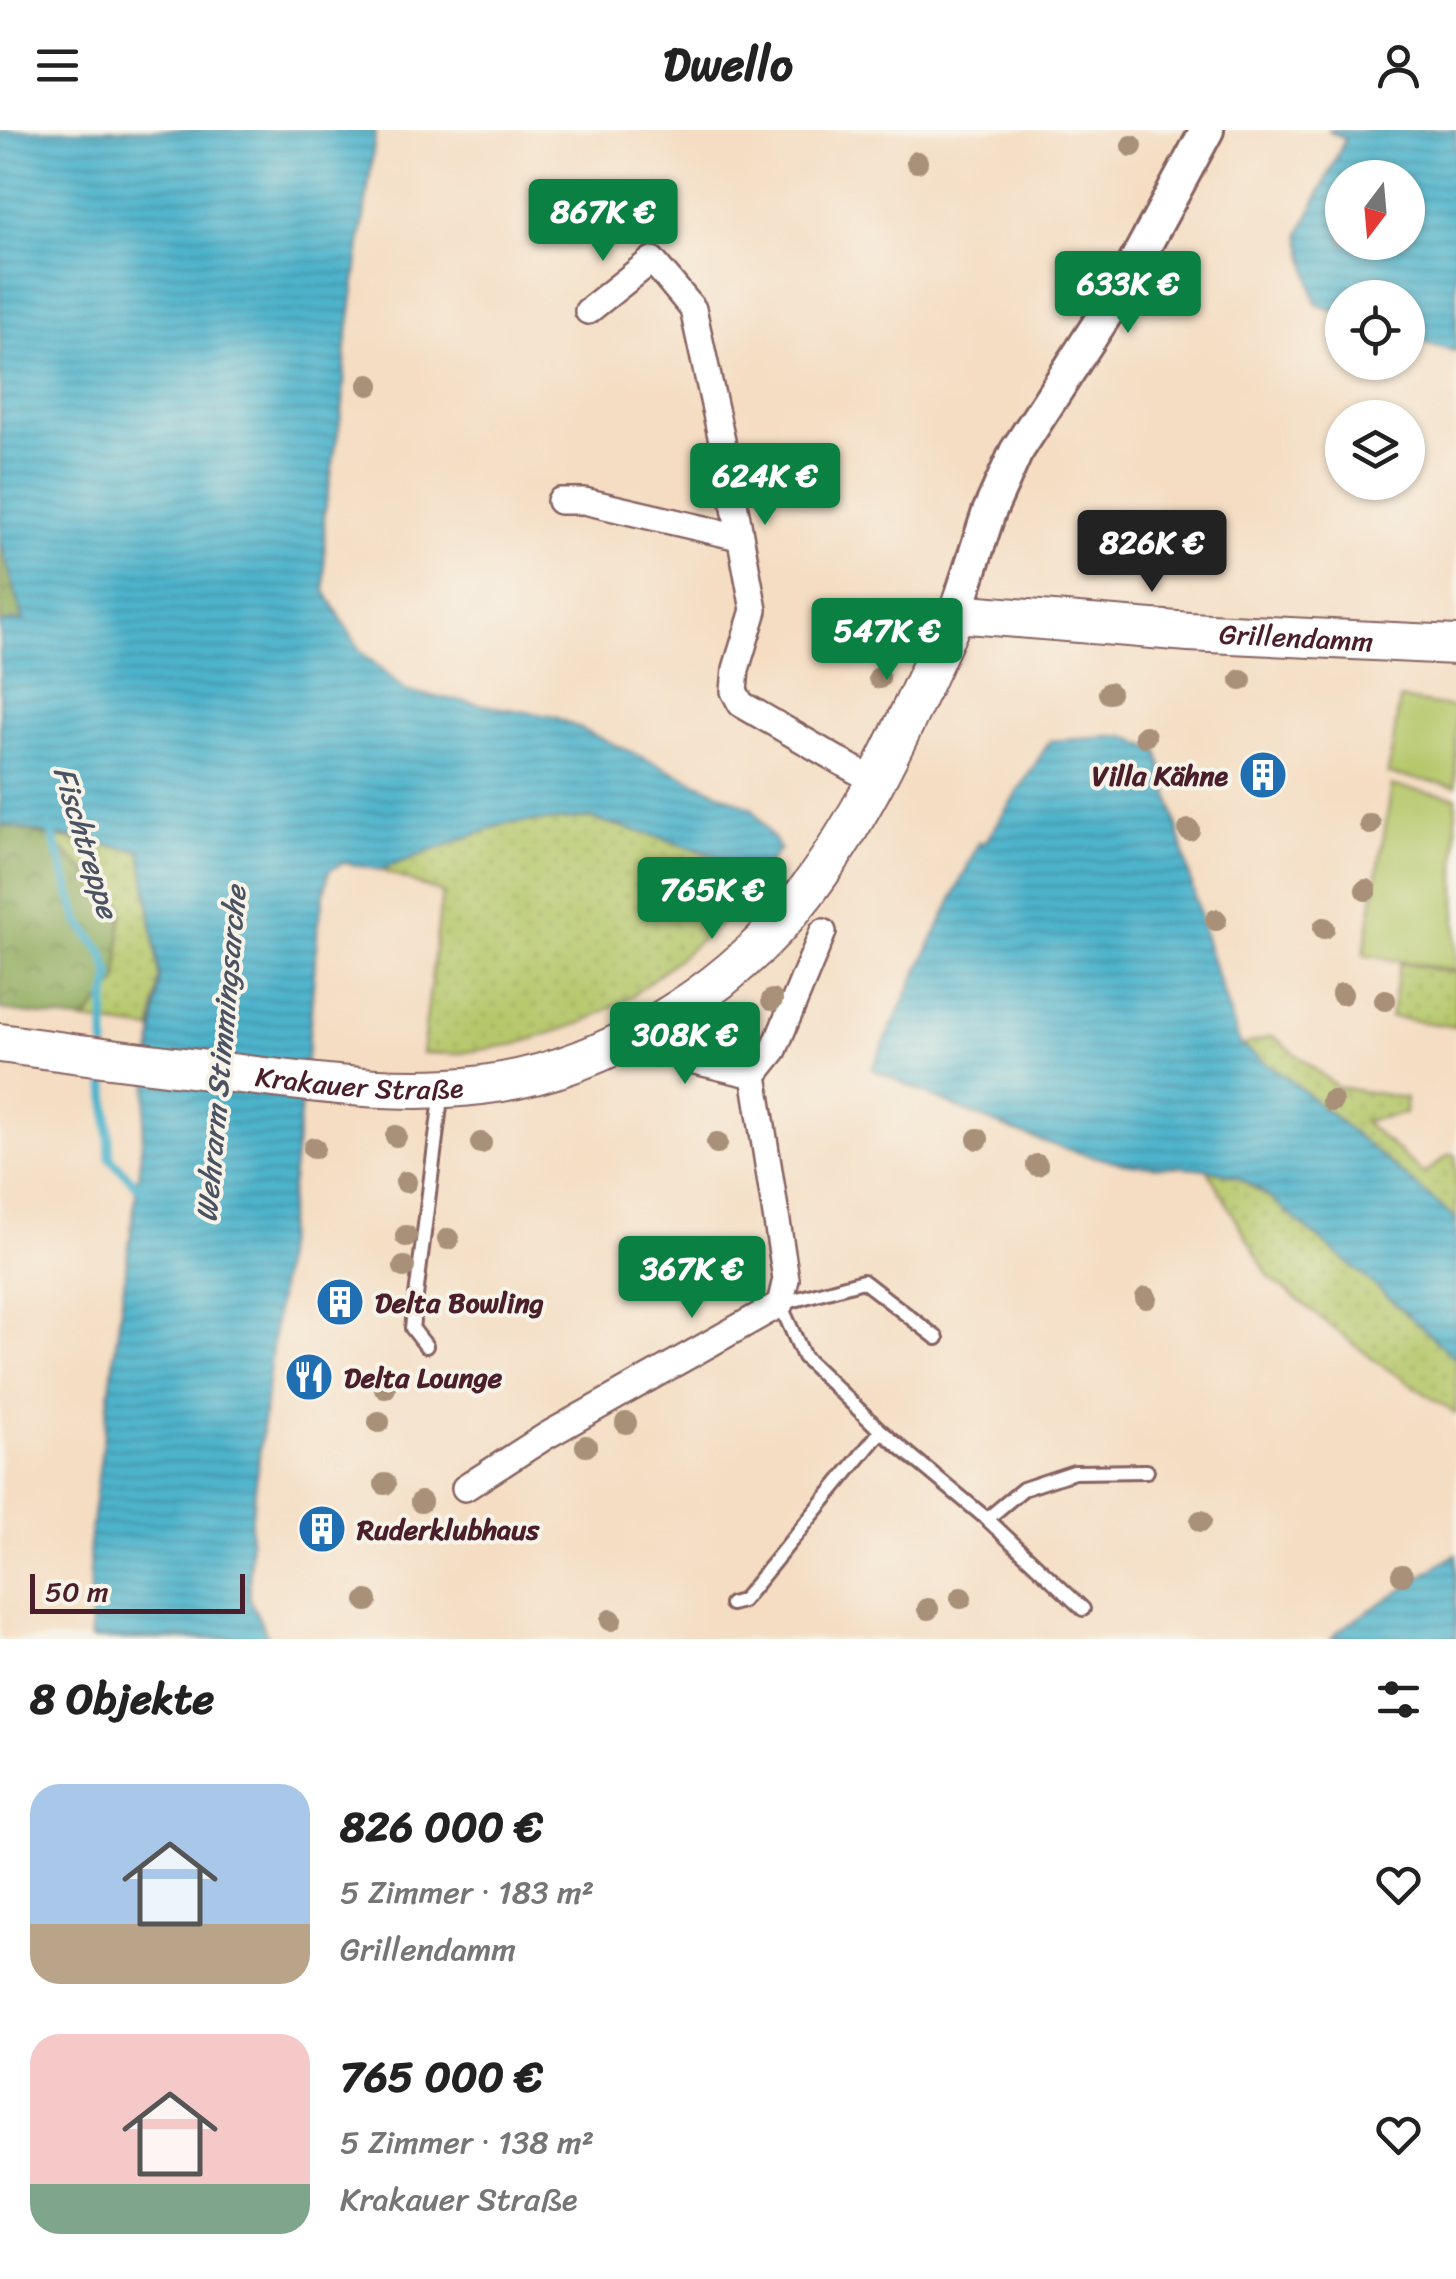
<!DOCTYPE html>
<html lang="de">
<meta charset="utf-8">
<style>
body{margin:0;font-family:Sriracha,sans-serif;background:#f6f6f6;color:#222;height:100vh;display:flex;flex-direction:column;font-size:38px;white-space:nowrap}
*{box-sizing:border-box;margin:0}
p{font-size:32px;color:#767676}
.icon{flex:none;width:55px;height:55px;fill:none;stroke:currentColor;stroke-width:2;stroke-linecap:round;stroke-linejoin:round}
.map{position:relative;height:1509px;overflow:hidden}
.side{display:flex;flex-direction:column;background:#fff;flex:1}
.side>*{flex:none}
.needle{width:65px;rotate:196deg}
.controls{position:absolute;left:1325px;top:30px;display:grid;gap:20px}
.controls a{display:grid;place-items:center;width:100px;height:100px;border-radius:50%;background:#fff;box-shadow:0 2px 8px #0004;font-size:50px}
.scale{position:absolute;left:30px;bottom:25px;width:215px;box-sizing:border-box;padding-left:10px;border:5px solid #4a1f2b;border-top:0;font-size:28px;line-height:35px;white-space:nowrap;color:#4a1f2b;-webkit-text-stroke:8px #f7f3e8;paint-order:stroke}
.price{position:absolute;translate:-50% -85px;padding:0 22px;border-radius:10px;background:#0b8043;color:#fff;font-size:32px;line-height:65px;filter:drop-shadow(0 2px 5px #0008)}
.price::after{content:'';position:absolute;left:50%;top:60px;width:30px;height:22px;margin-left:-15px;background:inherit;clip-path:polygon(0 0,100% 0,50% 100%)}
.price.current{background:#222;color:#fff}
ul{padding:0;list-style:none}
li{display:flex;align-items:center;gap:30px;height:250px;padding:0 30px}
li span{display:grid;place-items:center;flex:none;width:280px;height:200px;border-radius:30px;color:#555}
li>.icon{margin-inline-start:auto}
span .icon{width:120px;height:120px;fill:#fffc;stroke-width:1}
li b{font-size:42px}
h2{display:flex;justify-content:space-between;align-items:center;height:120px;padding:0 30px;font-size:42px}
header{display:flex;justify-content:space-between;align-items:center;height:130px;padding:0 30px;background:#fff;font-size:45px;font-weight:700}
.map>svg:first-child{display:block}
</style>
<header><svg class="icon" aria-label="menu" viewBox="0 0 24 24"><path d="M4 6h16M4 12h16M4 18h16"/></svg>Dwello<svg class="icon" aria-label="person" viewBox="0 0 24 24"><circle cx="12" cy="8" r="4"/><path d="M4 21q1-7 8-7t8 7"/></svg></header>
<div class="map">
<svg width="1456" height="1509" viewBox="0 0 1456 1509">
<defs>
<pattern id="grass-dots" width="8" height="8" patternUnits="userSpaceOnUse" patternTransform="scale(2.5)"><rect width="8" height="8" fill="#b5c76b"/><path d="M2 2h.1M6 6h.1" fill="none" stroke="#9daa5d" stroke-width="1.8" stroke-linecap="round"/></pattern>
<pattern id="forest-crowns" width="20" height="18" patternUnits="userSpaceOnUse" patternTransform="scale(2.5)"><rect width="20" height="18" fill="#90ac5f"/><path d="M2 6a3 3 0 1 1 6 0M12 15a3 3 0 1 1 6 0" fill="none" stroke="#788b4f"/></pattern>
<pattern id="water-rules" width="6" height="5" patternUnits="userSpaceOnUse" patternTransform="scale(2.5)"><rect width="6" height="5" fill="#4eb4cc"/><path d="M0 2.5h6" fill="none" stroke="#4392a6"/></pattern>
</defs>
<rect width="100%" height="100%" fill="#f7f3e8"/>
<filter id="ink" filterUnits="userSpaceOnUse"><feTurbulence type="fractalNoise" baseFrequency=".01" numOctaves="2"/><feDisplacementMap in="SourceGraphic" scale="20" xChannelSelector="R" yChannelSelector="G"/><feConvolveMatrix kernelMatrix="1 2 1 2 8 2 1 2 1" color-interpolation-filters="sRGB"/></filter>
<filter id="wash" filterUnits="userSpaceOnUse"><feTurbulence type="fractalNoise" baseFrequency=".0048" numOctaves="4" result="noise"/><feDisplacementMap in="SourceGraphic" scale="40" xChannelSelector="R" yChannelSelector="G"/><feGaussianBlur stdDeviation="2.25" result="paint"/><feColorMatrix in="noise" values="0 0 0 0 0 0 0 0 0 0 0 0 0 0 0 0 0 1.4 0 .05"/><feComposite in="paint" operator="in"/></filter>
<g filter="url(#wash)">
<rect width="100%" height="100%" fill="#f4ddc2"/>
<g fill="url(#grass-dots)" stroke="#80734b" stroke-width="2.5">
<polygon points="590,688 662,708 762,742 724,791 632,866 582,893 517,914 455,924 422,923 442,763 380,740 506,693"/>
<polygon points="46,705 141,721 160,846 152,900 85,891 118,851 122,774"/>
<polygon points="1400,833 1456,843 1456,897 1390,887"/>
<polygon points="1273,906 1337,957 1406,968 1405,984 1363,991 1424,1044 1450,1024 1456,1025 1456,1089 1290,950 1240,916"/>
<polygon points="1207,1039 1237,1047 1268,1067 1394,1169 1456,1230 1456,1284 1374,1230 1269,1147"/>
</g>
<g fill="url(#forest-crowns)" stroke="#6d6645" stroke-width="2.5">
<polygon points="0,411 24,491 0,493"/>
<polygon points="0,695 46,705 122,774 118,851 85,891 0,880"/>
</g>
<g fill="#b5c76b" stroke="#80734b" stroke-width="2.5">
<polygon points="1400,569 1456,578 1456,656 1388,644"/>
<polygon points="1392,656 1456,667 1456,841 1364,825"/>
</g>
<g fill="url(#water-rules)" stroke="#4c6a7c" stroke-width="2.5" fill-rule="evenodd">
<polygon points="0,0 376,0 346,217 343,274 324,386 325,461 361,522 408,562 555,587 752,678 780,719 762,742 662,708 590,688 506,693 380,740 344,733 329,740 318,794 308,917 251,1393 249,1468 269,1509 91,1509 89,1415 137,1056 160,846 141,721 0,695 0,493 24,490 0,411"/>
<path d="M1327 0H1456V222L1408 208V168H1342V184L1316 174 1300 105 1345 9ZM1342 48H1408V112H1342Z"/>
<path d="M1125 606 1158 621 1207 815 1240 915 1290 950 1456 1089V1230C1407 1182 1355 1138 1302 1095 1281 1078 1259 1056 1234 1046 1200 1033 1164 1039 1129 1034 1039 1019 955 976 872 939L979 712 985 713 1050 611Z"/>
<polygon points="1456,1424 1456,1509 1331,1509 1338,1501"/>
</g>
<g fill="none" stroke-linecap="round" stroke-linejoin="round">
<g stroke="#4eb4cc" stroke-width="9">
<polyline points="50,696 79,791 103,823 111,846 105,875 105,916"/>
<polyline points="105,937 110,1028 137,1056 145,1057"/>
</g>
</g>
</g>
<g filter="url(#ink)">
<g fill="none" stroke-linecap="round" stroke-linejoin="round">
<g stroke="#866260" stroke-width="18">
<g id="service">
<polyline points="937,1208 863,1151 780,1174 804,1227 881,1301 987,1389 1083,1479"/>
<polyline points="426,1216 412,1198 442,960"/>
<polyline points="987,1389 1023,1359 1074,1342 1147,1341"/>
<polyline points="731,1474 742,1471 881,1301"/>
</g>
</g>
<g stroke="#866260" stroke-width="30">
<g id="minor">
<polyline points="588,181 652,130 693,179 726,329 754,480 736,539 734,561 741,574 874,651"/>
<polyline points="560,371 584,371 739,407"/>
<polyline points="653,895 695,931 754,945"/>
<polyline points="465,1358 546,1306 780,1174 786,1149 754,945 774,920 823,802"/>
</g>
</g>
<g stroke="#866260" stroke-width="38">
<polyline id="tertiary" points="956,483 989,382 1016,322 1119,163 1207,0"/>
</g>
<g stroke="#866260" stroke-width="42">
<g id="secondary">
<path id="s1" d="M0 913C83 925 165 935 248 945 324 954 405 965 482 955 605 940 731 861 806 762 869 679 912 578 956 483L1189 502 1456 515"/>
</g>
</g>
<use href="#service" stroke="#fff" stroke-width="12"/>
<use href="#minor" stroke="#fff" stroke-width="25"/>
<use href="#tertiary" stroke="#fff" stroke-width="32"/>
<use href="#secondary" stroke="#fff" stroke-width="38"/>
</g>
<g fill="#a89079">
<circle cx="1132" cy="16" r="11"/>
<circle cx="917" cy="32" r="11"/>
<circle cx="369" cy="255" r="11"/>
<circle cx="879" cy="548" r="11"/>
<circle cx="1241" cy="550" r="11"/>
<circle cx="1109" cy="563" r="11"/>
<circle cx="1145" cy="606" r="11"/>
<circle cx="1370" cy="694" r="11"/>
<circle cx="1189" cy="700" r="11"/>
<circle cx="1366" cy="760" r="11"/>
<circle cx="1216" cy="790" r="11"/>
<circle cx="1324" cy="798" r="11"/>
<circle cx="1342" cy="864" r="11"/>
<circle cx="772" cy="870" r="11"/>
<circle cx="1385" cy="870" r="11"/>
<circle cx="1332" cy="971" r="11"/>
<circle cx="396" cy="1006" r="11"/>
<circle cx="978" cy="1009" r="11"/>
<circle cx="481" cy="1013" r="11"/>
<circle cx="717" cy="1013" r="11"/>
<circle cx="314" cy="1018" r="11"/>
<circle cx="1037" cy="1035" r="11"/>
<circle cx="406" cy="1052" r="11"/>
<circle cx="406" cy="1106" r="11"/>
<circle cx="448" cy="1109" r="11"/>
<circle cx="404" cy="1137" r="11"/>
<circle cx="1146" cy="1168" r="11"/>
<circle cx="385" cy="1258" r="11"/>
<circle cx="379" cy="1292" r="11"/>
<circle cx="626" cy="1293" r="11"/>
<circle cx="586" cy="1316" r="11"/>
<circle cx="385" cy="1354" r="11"/>
<circle cx="421" cy="1372" r="11"/>
<circle cx="1201" cy="1391" r="11"/>
<circle cx="1402" cy="1445" r="11"/>
<circle cx="961" cy="1468" r="11"/>
<circle cx="367" cy="1471" r="11"/>
<circle cx="928" cy="1479" r="11"/>
<circle cx="611" cy="1490" r="11"/>
</g>
</g>
<defs>
<g id="building-disc" transform="scale(2.5)"><circle r="9.5" fill="#1f6fb2" stroke="#f7f3e8"/><path d="M-4-6H4V6H1V3H-1V6H-4ZM-2.5-4.3h1.7v1.8h-1.7ZM.8-4.3h1.7v1.8H.8ZM-2.5-1h1.7V.8h-1.7ZM.8-1h1.7V.8H.8Z" fill="#fff"/></g>
<g id="restaurant-disc" transform="scale(2.5)"><circle r="9.5" fill="#1f6fb2" stroke="#f7f3e8"/><path d="M-5-6h1v4h1v-4h1v4h1v-4h1v5L-1.5 .5V6h-2V.5L-5-1ZM5-6V6H3V1.5H1.5Q1.5-4 5-6Z" fill="#fff"/></g>
</defs>
<g fill-rule="evenodd">
<use href="#building-disc" x="1263" y="645"/>
<use href="#building-disc" x="340" y="1172"/>
<use href="#restaurant-disc" x="309" y="1247"/>
<use href="#building-disc" x="322" y="1399"/>
</g>
<g text-anchor="middle" dominant-baseline="central" stroke-width="8" stroke-linejoin="round" paint-order="stroke">
<g font-size="28" fill="#4a1f2b" stroke="#f7f3e8">
<text stroke="none"><textPath href="#s1" startOffset="1530">Grillendamm</textPath></text>
<text stroke="none"><textPath href="#s1" startOffset="362">Krakauer Straße</textPath></text>
</g>
<g font-size="28" font-weight="bold" fill="#4a1f2b" stroke="#f7f3e8" text-anchor="start">
<text x="1228" y="645" text-anchor="end">Villa Kähne</text>
<text x="375" y="1172">Delta Bowling</text>
<text x="344" y="1247">Delta Lounge</text>
<text x="357" y="1399">Ruderklubhaus</text>
</g>
<g font-size="30" font-style="italic" fill="#4b5363" stroke="#f7f3e8">
<text transform="translate(86 712) rotate(73)">Fischtreppe</text>
<text transform="translate(221 924) rotate(-85)">Wehrarm Stimmingsarche</text>
</g>
</g>
</svg>
<div class="controls">
<a><svg class="needle" viewBox="-14 -14 28 28"><path d="M0-13l5 13h-10z" fill="#e53935"/><path d="M0 13l5-13h-10z" fill="#767676"/></svg></a>
<a><svg class="icon" aria-label="locate" viewBox="0 0 24 24"><circle cx="12" cy="12" r="6"/><path d="M12 2v4M12 18v4M2 12h4M18 12h4"/></svg></a>
<a><svg class="icon" aria-label="layers" viewBox="0 0 24 24"><path d="M12 4l9 5-9 5-9-5zM3 14l9 5 9-5"/></svg></a>
</div>
<div class="scale">50 m</div>
<b class="price" style="left:603px;top:134px">867K €</b>
<b class="price" style="left:1128px;top:206px">633K €</b>
<b class="price" style="left:765px;top:398px">624K €</b>
<b class="price current" style="left:1152px;top:465px">826K €</b>
<b class="price" style="left:887px;top:553px">547K €</b>
<b class="price" style="left:712px;top:812px">765K €</b>
<b class="price" style="left:685px;top:957px">308K €</b>
<b class="price" style="left:692px;top:1191px">367K €</b>
</div>
<section class="side">
<h2>8 Objekte<svg class="icon" aria-label="filters" viewBox="0 0 24 24"><path d="M4 7h16M4 17h16"/><circle cx="9" cy="7" r="2"/><circle cx="15" cy="17" r="2"/></svg></h2>
<ul>
<li><span style="background:linear-gradient(#a9c7e8 70%,#b9a48a 0)"><svg class="icon" aria-label="home" viewBox="0 0 24 24"><path d="M3 11l9-7 9 7M6 9v11h12V9"/></svg></span><div><b>826 000 €</b><p>5 Zimmer · 183 m²</p><p>Grillendamm</p></div><svg class="icon" aria-label="heart" viewBox="0 0 24 24"><path d="M12 20l-8-8c-3-5 5-10 8-4 3-6 11-1 8 4z"/></svg></li>
<li><span style="background:linear-gradient(#f6c9c9 75%,#7fa58c 0)"><svg class="icon" aria-label="home" viewBox="0 0 24 24"><path d="M3 11l9-7 9 7M6 9v11h12V9"/></svg></span><div><b>765 000 €</b><p>5 Zimmer · 138 m²</p><p>Krakauer Straße</p></div><svg class="icon" aria-label="heart" viewBox="0 0 24 24"><path d="M12 20l-8-8c-3-5 5-10 8-4 3-6 11-1 8 4z"/></svg></li>
</ul>
</section>
